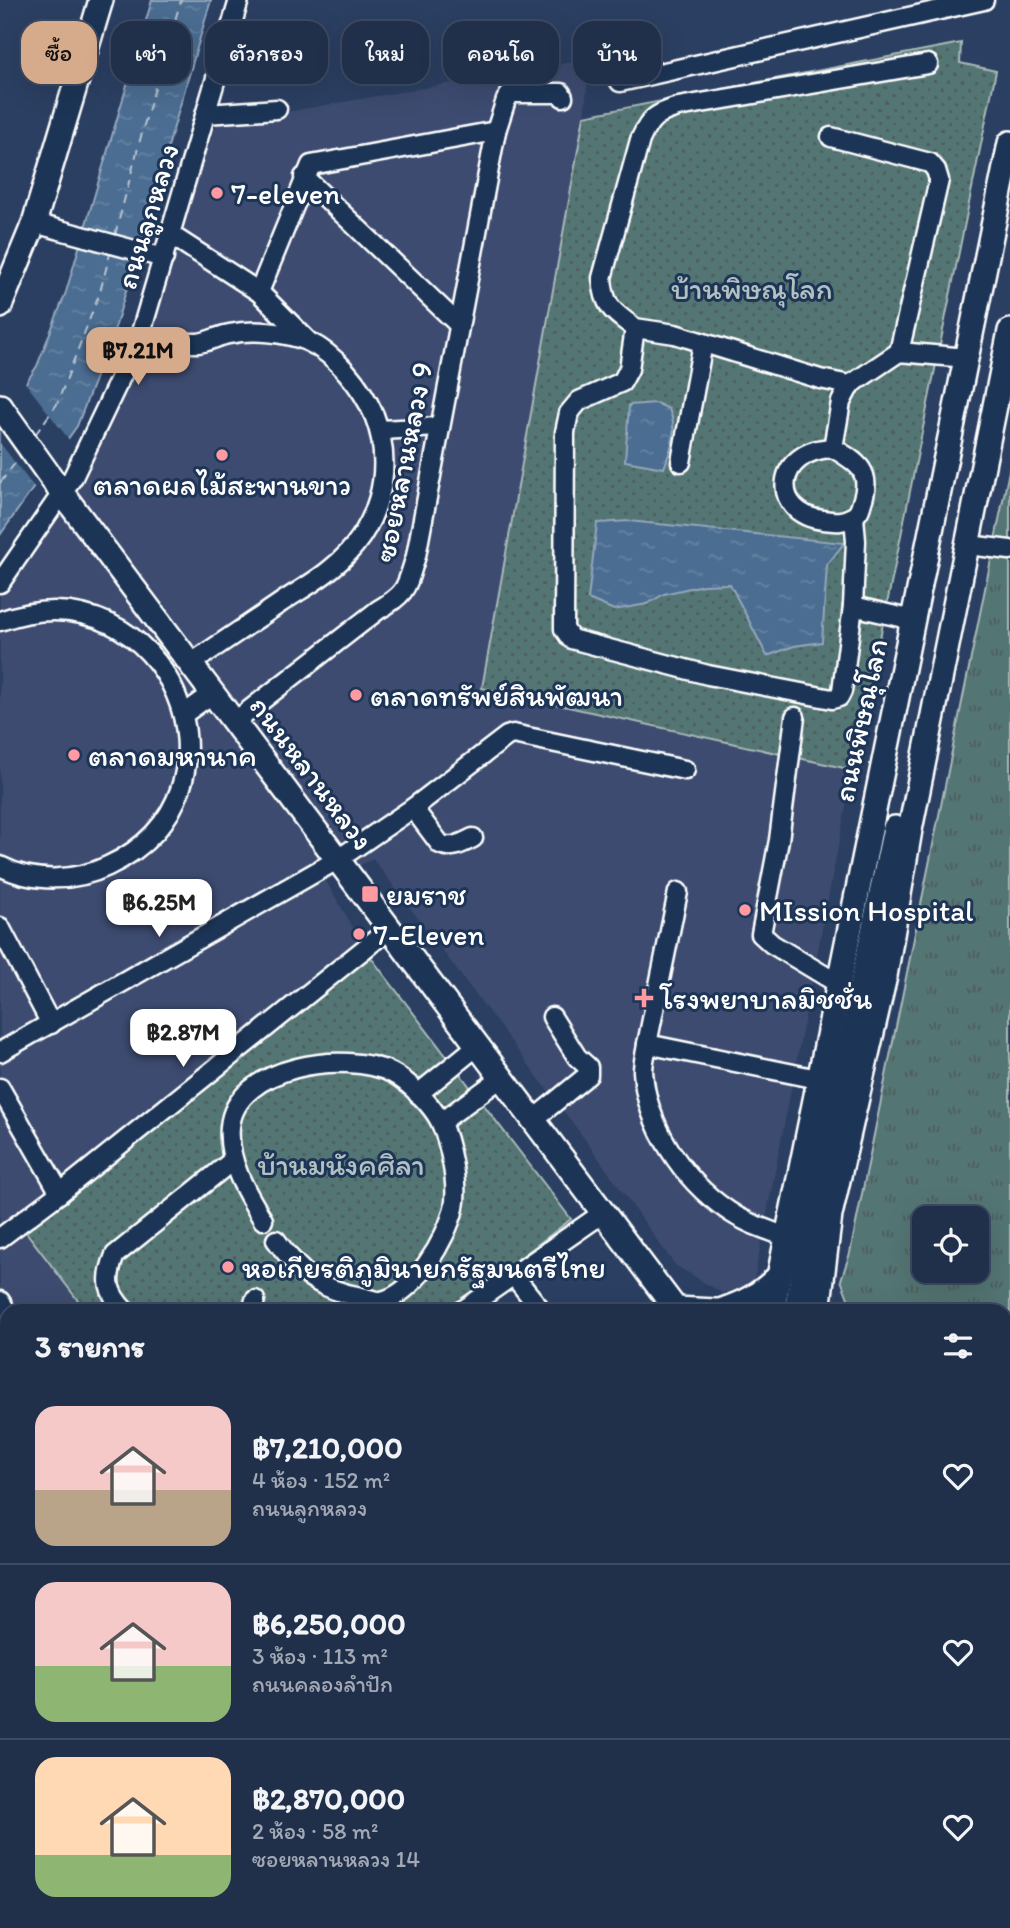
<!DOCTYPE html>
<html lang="th">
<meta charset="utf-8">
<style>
body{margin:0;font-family:Itim,"Playpen Sans Thai",sans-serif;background:#2d3b54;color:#f1f3f6;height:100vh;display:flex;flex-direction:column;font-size:26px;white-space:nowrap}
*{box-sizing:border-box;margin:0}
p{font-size:23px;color:#a2a9b5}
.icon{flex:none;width:38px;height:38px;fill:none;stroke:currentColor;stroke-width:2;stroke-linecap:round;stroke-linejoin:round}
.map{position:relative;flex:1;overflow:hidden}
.sheet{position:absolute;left:0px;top:1304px;width:1012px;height:625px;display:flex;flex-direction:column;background:#202f4a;border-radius:21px 21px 0 0;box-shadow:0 7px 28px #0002,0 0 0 2px #3d4a62}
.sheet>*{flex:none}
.hud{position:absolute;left:21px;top:21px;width:970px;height:63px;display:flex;gap:14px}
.tools{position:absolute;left:912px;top:1206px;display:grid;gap:14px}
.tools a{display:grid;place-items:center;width:77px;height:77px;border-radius:14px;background:#202f4a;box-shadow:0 7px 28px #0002,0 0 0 2px #3d4a62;font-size:35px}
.price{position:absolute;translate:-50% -60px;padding:0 16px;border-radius:14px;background:#fff;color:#222;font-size:23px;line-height:46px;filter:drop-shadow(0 2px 4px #0008)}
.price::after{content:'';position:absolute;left:50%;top:42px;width:21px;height:16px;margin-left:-10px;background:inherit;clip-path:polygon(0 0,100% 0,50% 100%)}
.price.on{background:#d6ab8b;color:#111}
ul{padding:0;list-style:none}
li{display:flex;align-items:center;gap:21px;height:175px;padding:0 35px}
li+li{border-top:2px solid #3d4a62}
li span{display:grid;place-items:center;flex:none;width:196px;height:140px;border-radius:21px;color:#555}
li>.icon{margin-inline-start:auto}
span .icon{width:84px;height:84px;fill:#fffc;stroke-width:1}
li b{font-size:30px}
h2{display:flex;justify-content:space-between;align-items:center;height:84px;padding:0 35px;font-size:30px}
.chip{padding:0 24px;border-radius:21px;background:#202f4a;box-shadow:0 7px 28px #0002,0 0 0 2px #3d4a62;font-size:24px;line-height:63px}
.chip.on{background:#d6ab8b;color:#111}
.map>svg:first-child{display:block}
</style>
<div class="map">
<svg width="1010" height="1928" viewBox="0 0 1010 1928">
<defs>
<pattern id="park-tufts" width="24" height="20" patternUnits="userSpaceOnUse" patternTransform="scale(1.75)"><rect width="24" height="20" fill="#537473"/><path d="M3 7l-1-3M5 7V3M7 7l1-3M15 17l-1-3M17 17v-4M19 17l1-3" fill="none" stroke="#4f5c5c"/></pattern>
<pattern id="garden-dots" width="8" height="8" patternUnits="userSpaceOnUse" patternTransform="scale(1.75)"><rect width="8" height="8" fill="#537473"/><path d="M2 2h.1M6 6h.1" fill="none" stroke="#4f5c5c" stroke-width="1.8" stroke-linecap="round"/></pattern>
<pattern id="water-ripples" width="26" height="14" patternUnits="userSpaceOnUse" patternTransform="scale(1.75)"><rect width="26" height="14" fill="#4b6d91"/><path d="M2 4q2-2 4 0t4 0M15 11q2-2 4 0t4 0" fill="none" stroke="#6683a2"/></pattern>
</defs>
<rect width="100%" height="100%" fill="#2b3f62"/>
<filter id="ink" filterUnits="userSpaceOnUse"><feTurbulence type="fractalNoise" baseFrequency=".0143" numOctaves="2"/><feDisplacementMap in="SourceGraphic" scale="14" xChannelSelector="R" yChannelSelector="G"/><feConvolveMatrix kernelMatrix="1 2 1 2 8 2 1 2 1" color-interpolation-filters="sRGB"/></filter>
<g filter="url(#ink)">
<g fill="#3c4c70">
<polygon points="590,59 584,116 482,687 853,770 753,1285 722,1293 675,1265 584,1138 373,859 326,881 369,955 87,1311 7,1311 7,1511 0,1512 0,585 104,429 217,124"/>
<polygon points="7,1561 7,1590 0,1591 0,1562"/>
</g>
<polygon fill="#537473" stroke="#a9bab9" stroke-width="2" points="0,1719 7,1729 7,1862 0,1864"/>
<path fill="url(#park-tufts)" stroke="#a9bab9" stroke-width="2" fill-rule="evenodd" d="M1010 466V1314L1005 1315 1004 1311H853L841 1280 850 1253ZM924 1218H976V1270H924Z"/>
<g fill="url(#garden-dots)" stroke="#a9bab9" stroke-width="2">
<polygon points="961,43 960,63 996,71 853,770 482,688 584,116"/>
<polygon points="369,955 571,1219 451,1311 86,1311 23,1228"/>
</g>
<g fill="url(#water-ripples)" stroke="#93a7bd" stroke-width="2">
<polygon points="152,0 211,0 116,325 77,426 0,535 0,422 37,366 66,292"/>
<path d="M656 403 669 409C678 429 672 448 664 468L625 461 629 405Z"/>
<polygon points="629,521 844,543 827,565 822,642 794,646 767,656 730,584 703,585 664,594 647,604 614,610 588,599 597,523"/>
</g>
<polygon fill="#2b3f62" points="24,381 70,441 36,490 0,443 0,416"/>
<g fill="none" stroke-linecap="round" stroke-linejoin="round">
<g stroke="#4b6d91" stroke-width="18">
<polyline points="1004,1364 1010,1363"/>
<polyline points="0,1876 7,1874"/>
</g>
<g stroke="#b7c5d3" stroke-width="2" stroke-dasharray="9 7" stroke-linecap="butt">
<polyline points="115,235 144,125 181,0"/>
<polyline points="35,435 57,404 100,292 111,250"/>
<polyline points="0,483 22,454"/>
</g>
<g stroke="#fff" stroke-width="23">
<g id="minor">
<polyline points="620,82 984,0"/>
<polyline points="206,114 277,109"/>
<polyline points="831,137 930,163 936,170 939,180 899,352"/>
<polyline points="304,177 459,325"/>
<polyline points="34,223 164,258"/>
<polyline points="171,235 259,292 308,341"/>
<polyline points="259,292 311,165 496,131"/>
<polyline points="635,328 675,334 820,379 850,385"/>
<path d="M139 339C158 340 179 344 198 343 208 342 218 336 229 334 253 329 285 332 307 341 336 354 362 387 374 415 396 471 378 531 332 568 316 582 296 592 279 604 249 624 220 644 190 664"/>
<polyline points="380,430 439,427"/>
<path d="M833 448C857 462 873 471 862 502 860 510 858 515 850 518 840 523 834 521 823 520 770 514 773 450 833 448Z"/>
<polyline points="833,448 841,402 850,385 899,352 967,358"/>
<polyline points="681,462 703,343"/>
<polyline points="968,545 1010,550"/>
<polyline points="0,583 73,477 139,339 239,0"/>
<polyline points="853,606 856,541 854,517"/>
<path d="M913 620 853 606 842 691 839 697 832 699 708 675 571 639 564 629 565 432 569 413 579 401 622 382 629 369 635 328C613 312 604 307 602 278L640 140C650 118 655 114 678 107L928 64"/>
<path d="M0 621C168 561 264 793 108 866 75 882 33 883 0 866"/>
<polyline points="184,714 212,694"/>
<polyline points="795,717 779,840 761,934 772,944 837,983"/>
<path d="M234 722 378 610C408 593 406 587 416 556L496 131 506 100 511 93H561L563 97"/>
<path d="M413 808 440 844C452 850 462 843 473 838"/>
<polyline points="678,892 647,1044 818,1079"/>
<polyline points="0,927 51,1024"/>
<path d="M647 1044C646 1053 643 1062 643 1071 646 1125 683 1180 727 1210 745 1223 766 1229 786 1237"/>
<polyline points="0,1052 337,860 413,808 507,736 513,734 685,770"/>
<polyline points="0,1088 60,1193"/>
<polyline points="418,1094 477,1046"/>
<polyline points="533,1120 588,1075 588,1067 577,1057 552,1017"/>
<polyline points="441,1122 501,1078"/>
<path d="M263 1220C246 1192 227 1161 230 1127 235 1065 347 1050 392 1073 408 1081 432 1105 440 1121 449 1140 459 1184 454 1208 447 1238 414 1295 381 1301 376 1302 367 1298 361 1297 318 1289 301 1274 276 1240"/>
<polyline points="0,1238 60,1193 389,929"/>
<polyline points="514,1276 542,1311"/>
<polyline points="0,1301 7,1312"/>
<path d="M125 1311C107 1292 105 1280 115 1255L232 1161"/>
<polyline points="252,1311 255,1300"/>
<polyline points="462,1311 603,1213"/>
<polyline points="1004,1341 1010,1340"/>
<polyline points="0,1413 7,1426"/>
<polyline points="0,1441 7,1440"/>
<polyline points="0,1494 7,1493"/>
<polyline points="0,1612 7,1611"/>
<polyline points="1004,1639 1010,1641"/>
<polyline points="1004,1723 1010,1724"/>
<polyline points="196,1922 198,1928"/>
<polyline points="331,1922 333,1928"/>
<polyline points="996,1922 998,1928"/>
</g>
</g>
<g stroke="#fff" stroke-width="28">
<g id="major">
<polyline points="0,306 34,223 101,0"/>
<polyline points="0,406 62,493 677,1311"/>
<polyline points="675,1309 716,1311"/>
<path d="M720 1311C746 1302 758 1296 778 1277"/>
<polyline points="772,1311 1010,143"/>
<polyline points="796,1311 811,1224 895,828"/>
<polyline points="818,1311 830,1215 885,976 910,830 1010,331"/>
<polyline points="798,1922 800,1928"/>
<polyline points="841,1922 842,1928"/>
<polyline points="862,1922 863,1928"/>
</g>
</g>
<g stroke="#fff" stroke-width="32">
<g id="highway">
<polyline points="1004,1594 1010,1596"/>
<polyline points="825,1922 826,1928"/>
</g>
</g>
<use href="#minor" stroke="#1d3557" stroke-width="18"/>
<use href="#major" stroke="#1d3557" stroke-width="23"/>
<use href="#highway" stroke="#1d3557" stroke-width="26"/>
<g stroke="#fff" stroke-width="5">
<polyline points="1004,1429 1010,1428"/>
<polyline points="1004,1495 1010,1496"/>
<polyline points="0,1566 7,1565"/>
<polyline points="0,1577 7,1576"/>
</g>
</g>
</g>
<g fill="#ff9aa2" stroke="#1d3557" stroke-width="2.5">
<circle cx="217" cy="193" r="7"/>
<circle cx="222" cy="455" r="7"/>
<circle cx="356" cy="695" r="7"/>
<circle cx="74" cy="755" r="7"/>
<rect x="361" y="885" width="18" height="18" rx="3.5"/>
<circle cx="745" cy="910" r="7"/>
<circle cx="359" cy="934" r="7"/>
<path d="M640.5 987.5h7v7h7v7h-7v7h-7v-7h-7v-7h7z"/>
<circle cx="228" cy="1267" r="7"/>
</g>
<g text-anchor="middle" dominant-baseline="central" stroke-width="6" stroke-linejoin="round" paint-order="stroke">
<g font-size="30" fill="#fff" stroke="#1d3557" text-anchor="start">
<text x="231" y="193">7-eleven</text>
<text x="222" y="484" text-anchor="middle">ตลาดผลไม้สะพานขาว</text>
<text x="370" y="695">ตลาดทรัพย์สินพัฒนา</text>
<text x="88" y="755">ตลาดมหานาค</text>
<text x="386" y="894">ยมราช</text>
<text x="759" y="910">MIssion Hospital</text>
<text x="373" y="934">7-Eleven</text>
<text x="660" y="998">โรงพยาบาลมิชชั่น</text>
<text x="242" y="1267">หอเกียรติภูมินายกรัฐมนตรีไทย</text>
</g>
<g font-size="30" fill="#fff" stroke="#1d3557">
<text transform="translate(147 216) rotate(-73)">ถนนลูกหลวง</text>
<text transform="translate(403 462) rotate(-79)">ซอยหลานหลวง 9</text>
<text transform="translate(860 720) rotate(-78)">ถนนพิษณุโลก</text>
<text transform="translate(312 773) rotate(53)">ถนนหลานหลวง</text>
</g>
<g font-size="30" fill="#b2c0c0" stroke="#1d3557">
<text x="752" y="288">บ้านพิษณุโลก</text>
<text x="341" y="1164">บ้านมนังคศิลา</text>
</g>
</g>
</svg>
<div class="tools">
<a><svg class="icon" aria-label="locate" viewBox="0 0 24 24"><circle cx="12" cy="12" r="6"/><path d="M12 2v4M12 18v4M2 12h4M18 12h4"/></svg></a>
</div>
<b class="price on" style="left:138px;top:387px">฿7.21M</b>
<b class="price" style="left:159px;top:939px">฿6.25M</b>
<b class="price" style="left:183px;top:1069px">฿2.87M</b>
<div class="hud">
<a class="chip on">ซื้อ</a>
<a class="chip">เช่า</a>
<a class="chip">ตัวกรอง</a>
<a class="chip">ใหม่</a>
<a class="chip">คอนโด</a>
<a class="chip">บ้าน</a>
</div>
<section class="sheet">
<h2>3 รายการ<svg class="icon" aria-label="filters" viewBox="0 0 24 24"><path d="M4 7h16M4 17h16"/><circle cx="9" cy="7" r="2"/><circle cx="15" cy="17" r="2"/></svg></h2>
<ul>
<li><span style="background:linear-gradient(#f6c9c9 60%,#b9a48a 0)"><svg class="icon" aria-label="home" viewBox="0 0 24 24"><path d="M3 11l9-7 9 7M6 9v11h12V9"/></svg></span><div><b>฿7,210,000</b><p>4 ห้อง · 152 m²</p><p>ถนนลูกหลวง</p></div><svg class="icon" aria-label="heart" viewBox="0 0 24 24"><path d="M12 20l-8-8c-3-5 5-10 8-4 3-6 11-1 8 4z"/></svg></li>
<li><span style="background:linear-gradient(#f6c9c9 60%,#8fb573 0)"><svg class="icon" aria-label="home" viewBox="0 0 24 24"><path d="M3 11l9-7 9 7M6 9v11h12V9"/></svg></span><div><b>฿6,250,000</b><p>3 ห้อง · 113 m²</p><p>ถนนคลองลำปัก</p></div><svg class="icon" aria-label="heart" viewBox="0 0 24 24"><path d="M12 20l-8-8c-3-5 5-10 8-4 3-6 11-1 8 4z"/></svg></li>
<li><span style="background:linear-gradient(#ffd9b3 70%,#8fb573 0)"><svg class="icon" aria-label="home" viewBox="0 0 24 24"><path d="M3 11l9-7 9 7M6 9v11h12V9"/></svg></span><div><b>฿2,870,000</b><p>2 ห้อง · 58 m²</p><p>ซอยหลานหลวง 14</p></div><svg class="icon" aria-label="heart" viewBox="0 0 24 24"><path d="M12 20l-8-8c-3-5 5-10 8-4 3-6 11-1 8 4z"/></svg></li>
</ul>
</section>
</div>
